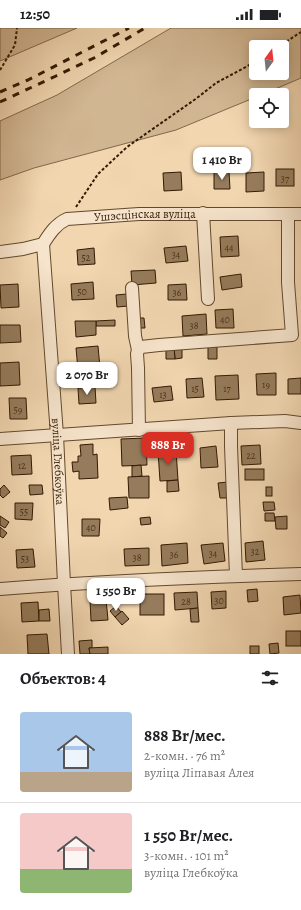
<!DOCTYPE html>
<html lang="ru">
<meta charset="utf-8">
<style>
body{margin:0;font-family:Alegreya,serif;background:#f6f6f6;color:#202124;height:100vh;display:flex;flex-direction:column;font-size:15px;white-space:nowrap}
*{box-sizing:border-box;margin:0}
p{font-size:13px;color:#757577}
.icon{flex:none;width:22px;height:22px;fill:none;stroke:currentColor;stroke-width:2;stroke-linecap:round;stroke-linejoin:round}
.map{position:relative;height:626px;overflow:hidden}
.details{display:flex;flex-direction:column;background:#fff;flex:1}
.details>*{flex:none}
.needle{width:26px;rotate:15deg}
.controls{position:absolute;left:249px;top:12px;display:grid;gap:8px}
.controls a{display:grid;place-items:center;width:40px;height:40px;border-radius:4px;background:#fff;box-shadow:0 2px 10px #0003;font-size:20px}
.price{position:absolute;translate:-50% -34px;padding:0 9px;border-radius:8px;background:#fff;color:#222;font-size:13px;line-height:26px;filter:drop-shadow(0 1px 2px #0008)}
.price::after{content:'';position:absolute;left:50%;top:24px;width:12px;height:9px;margin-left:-6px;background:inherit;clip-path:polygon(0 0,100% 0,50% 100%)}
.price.active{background:#d93025;color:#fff}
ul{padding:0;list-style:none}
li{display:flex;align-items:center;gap:12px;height:100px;padding:0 20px}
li+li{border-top:1px solid #e0e0e0}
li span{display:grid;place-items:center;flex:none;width:112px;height:80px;border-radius:4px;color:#555}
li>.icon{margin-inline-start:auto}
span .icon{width:48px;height:48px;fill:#fffc;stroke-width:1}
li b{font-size:17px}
h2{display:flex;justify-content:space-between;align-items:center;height:48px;padding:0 20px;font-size:17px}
.status{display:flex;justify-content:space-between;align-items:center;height:28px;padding:0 20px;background:#fff;direction:ltr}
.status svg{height:11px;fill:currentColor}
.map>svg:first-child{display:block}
</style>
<div class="status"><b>12:50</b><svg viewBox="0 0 49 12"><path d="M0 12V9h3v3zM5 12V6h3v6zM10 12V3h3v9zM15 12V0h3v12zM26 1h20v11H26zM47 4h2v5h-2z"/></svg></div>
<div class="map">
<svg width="301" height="626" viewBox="0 0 301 626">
<rect width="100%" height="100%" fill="#f1d6b0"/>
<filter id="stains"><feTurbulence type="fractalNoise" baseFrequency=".005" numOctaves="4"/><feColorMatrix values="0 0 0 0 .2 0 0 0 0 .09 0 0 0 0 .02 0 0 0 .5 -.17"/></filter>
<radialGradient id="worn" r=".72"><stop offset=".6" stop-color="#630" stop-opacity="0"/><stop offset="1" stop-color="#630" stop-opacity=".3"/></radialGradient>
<g fill="#d1b692" stroke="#82684a" fill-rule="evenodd">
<polygon points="0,0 77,0 0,33"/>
<path d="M171 0H301V50L261 67H256V69L176 102 34 140 0 152V93L57 67ZM256 19H282V45H256Z"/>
</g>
<g fill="#967c5c" stroke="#331a02">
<rect x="276" y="141" width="18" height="17"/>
<polygon points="181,144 182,162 164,163 163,145"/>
<polygon points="214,144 229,144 230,161 214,161"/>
<polygon points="264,144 264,163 246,164 246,145"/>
<polygon points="238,208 239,228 221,229 220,209"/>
<polygon points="186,218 188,233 166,235 164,220"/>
<polygon points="94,220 95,236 78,237 77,222"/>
<polygon points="155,242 156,255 132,257 131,243"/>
<polygon points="241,246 242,259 222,262 220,249"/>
<polygon points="93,254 94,271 72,272 71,256"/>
<polygon points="18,256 19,279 1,280 0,257"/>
<polygon points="186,256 187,272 168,272 168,257"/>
<polygon points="127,266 128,278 117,279 116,267"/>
<polygon points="233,281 234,300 216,300 215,282"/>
<polygon points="206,286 207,306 183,308 182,288"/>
<polygon points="136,290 144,290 145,300 137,300"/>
<polygon points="115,292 115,298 96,298 96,293"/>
<polygon points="75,293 96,293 96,307 76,309"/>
<polygon points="0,297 20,297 21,314 0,315"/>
<polygon points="208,317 217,318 217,331 208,331"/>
<polygon points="98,318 100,340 78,342 76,320"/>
<polygon points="182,318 182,330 175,331 174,319"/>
<polygon points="166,319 174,319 175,331 166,331"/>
<polygon points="19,334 20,357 0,358 0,335"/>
<polygon points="276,345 276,367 257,367 256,346"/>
<polygon points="238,347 239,371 216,372 215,348"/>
<polygon points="202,350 204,369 187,370 186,351"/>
<polygon points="301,350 301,366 288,366 288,351"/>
<polygon points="171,358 173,372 154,374 152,360"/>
<polygon points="95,359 96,375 79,376 78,360"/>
<polygon points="9,370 26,370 27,391 10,391"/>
<polygon points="146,410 147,437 122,438 121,411"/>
<polygon points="93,416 93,427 97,426 98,450 79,451 79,443 73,444 72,434 78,434 78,428 81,428 80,417"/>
<polygon points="260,417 261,436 242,437 241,418"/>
<polygon points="216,418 218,439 201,440 200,420"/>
<polygon points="176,422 178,452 160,453 158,423"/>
<polygon points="31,427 32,446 12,447 11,428"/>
<polygon points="141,437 142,448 132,449 132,438"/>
<rect x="245" y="441" width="19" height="11"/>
<polygon points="149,448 149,470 129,470 128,449"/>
<polygon points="178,452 179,463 167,464 167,453"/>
<polygon points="228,454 229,470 220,470 218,455"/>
<polygon points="4,457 10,464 3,470 0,467 0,461"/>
<polygon points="29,457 42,457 43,466 30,467"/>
<rect x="266" y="459" width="6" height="9"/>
<polygon points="127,469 128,480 110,482 109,470"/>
<polygon points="263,474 274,474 275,482 264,483"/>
<polygon points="15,475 33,475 32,492 15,491"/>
<polygon points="265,485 274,485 275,493 265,493"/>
<polygon points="0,488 9,494 5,500 0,497"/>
<polygon points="287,488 287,501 276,501 275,489"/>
<polygon points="150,489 151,496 141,497 140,490"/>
<polygon points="82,491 100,491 99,508 82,508"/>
<polygon points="0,499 7,505 3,510 0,508"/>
<polygon points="263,513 265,532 246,534 245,515"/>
<polygon points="187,515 188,535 162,538 161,517"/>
<polygon points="223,515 225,533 204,536 201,517"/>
<polygon points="149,520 149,537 125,538 124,521"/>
<polygon points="33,521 35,539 17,540 16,522"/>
<polygon points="257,561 258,573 248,574 247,562"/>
<polygon points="226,563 226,580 212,581 211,564"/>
<polygon points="197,564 198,580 175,582 174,565"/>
<rect x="140" y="566" width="24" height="21"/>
<polygon points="300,567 301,585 284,587 283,569"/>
<polygon points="106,571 108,592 91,593 90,572"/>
<polygon points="38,574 39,593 22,594 21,575"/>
<polygon points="116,578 121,584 115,589 110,583"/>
<polygon points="198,580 199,594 191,594 190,581"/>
<polygon points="49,581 50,593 39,593 39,582"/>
<polygon points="122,583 129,591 122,597 115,589"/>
<rect x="286" y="603" width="15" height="15"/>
<polygon points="47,606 49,626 28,626 27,607"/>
<polygon points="92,612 92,620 89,620 90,626 80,626 79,613"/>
<polygon points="278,615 279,625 270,626 269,616"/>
<rect x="250" y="618" width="9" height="8"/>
<polygon points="108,619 108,626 90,626 89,620"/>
</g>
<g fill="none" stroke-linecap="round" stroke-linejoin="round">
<g stroke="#62492e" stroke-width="14">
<g id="minor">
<polyline points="203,185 208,271"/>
<path id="s1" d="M43 216 57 407 64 556 68 626"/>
<path id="s2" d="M0 224 23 221 43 216C50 205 56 196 67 191L139 186H301"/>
<polyline points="132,260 135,308 138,322"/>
<polyline points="231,395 231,418 236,548"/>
<polyline points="139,402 138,340 137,326 138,322 141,319 159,317 292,307 288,254 288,186"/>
<polyline points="0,411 231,395 285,393 301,395"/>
<path d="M0 561C100 553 201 549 301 546"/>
</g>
</g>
<g stroke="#331a02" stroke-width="2" stroke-dasharray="3 2" stroke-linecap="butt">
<polyline points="278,19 301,4"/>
<polyline points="0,42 15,17 17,0"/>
<polyline points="76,179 98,146 127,119 197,70 216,55 244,40 256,33"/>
</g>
<use href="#minor" stroke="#f6e4cc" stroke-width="12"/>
<g stroke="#331a02" stroke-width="3" stroke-dasharray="7 7" stroke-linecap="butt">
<polyline points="0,64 28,52 129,0"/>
<polyline points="0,74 56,48 94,30 145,0"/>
</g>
</g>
<g text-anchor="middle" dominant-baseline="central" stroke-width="3" stroke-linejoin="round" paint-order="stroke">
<g font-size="10" fill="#4c3218">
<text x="285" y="150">37</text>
<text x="229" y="219">44</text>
<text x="176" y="226">34</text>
<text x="86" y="229">52</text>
<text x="82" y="263">50</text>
<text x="177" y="264">36</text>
<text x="225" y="291">40</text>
<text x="194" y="297">38</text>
<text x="266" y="356">19</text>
<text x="195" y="360">15</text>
<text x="227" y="360">17</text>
<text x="163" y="366">13</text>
<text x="18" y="381">59</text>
<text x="251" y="427">22</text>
<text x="22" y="437">12</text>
<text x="24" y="483">55</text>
<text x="91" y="499">40</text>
<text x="255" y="523">32</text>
<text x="213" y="525">34</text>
<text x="174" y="526">36</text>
<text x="137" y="529">38</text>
<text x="25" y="530">53</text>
<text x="219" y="572">30</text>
<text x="186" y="573">28</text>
</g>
<g font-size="12" fill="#331a02" stroke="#f6e4cc">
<text stroke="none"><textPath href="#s2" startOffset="157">Ушэсцінская вуліца</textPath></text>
<text stroke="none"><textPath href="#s1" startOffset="218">вуліца Глебкоўка</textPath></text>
</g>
</g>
<rect width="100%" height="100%" filter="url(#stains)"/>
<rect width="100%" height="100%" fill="url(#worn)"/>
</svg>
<div class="controls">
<a><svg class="needle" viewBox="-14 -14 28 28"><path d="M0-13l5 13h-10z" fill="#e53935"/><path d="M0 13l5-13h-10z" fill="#757577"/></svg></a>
<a><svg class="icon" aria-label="locate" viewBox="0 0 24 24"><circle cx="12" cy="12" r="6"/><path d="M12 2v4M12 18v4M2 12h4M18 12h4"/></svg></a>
</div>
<b class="price" style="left:222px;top:153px">1 410 Br</b>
<b class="price" style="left:87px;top:368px">2 070 Br</b>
<b class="price active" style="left:168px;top:438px">888 Br</b>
<b class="price" style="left:116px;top:584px">1 550 Br</b>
</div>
<section class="details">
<h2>Объектов: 4<svg class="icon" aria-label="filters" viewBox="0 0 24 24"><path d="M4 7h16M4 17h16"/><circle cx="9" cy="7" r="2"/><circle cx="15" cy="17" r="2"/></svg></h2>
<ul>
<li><span style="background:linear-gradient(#a9c7e8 75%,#b9a48a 0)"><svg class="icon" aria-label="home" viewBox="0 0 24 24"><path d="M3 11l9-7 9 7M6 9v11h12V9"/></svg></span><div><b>888 Br/мес.</b><p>2-комн. · 76 m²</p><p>вуліца Ліпавая Алея</p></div></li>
<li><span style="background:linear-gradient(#f6c9c9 70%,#8fb573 0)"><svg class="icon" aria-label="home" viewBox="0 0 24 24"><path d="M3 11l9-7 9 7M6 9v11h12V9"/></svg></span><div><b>1 550 Br/мес.</b><p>3-комн. · 101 m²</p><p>вуліца Глебкоўка</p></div></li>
</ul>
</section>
